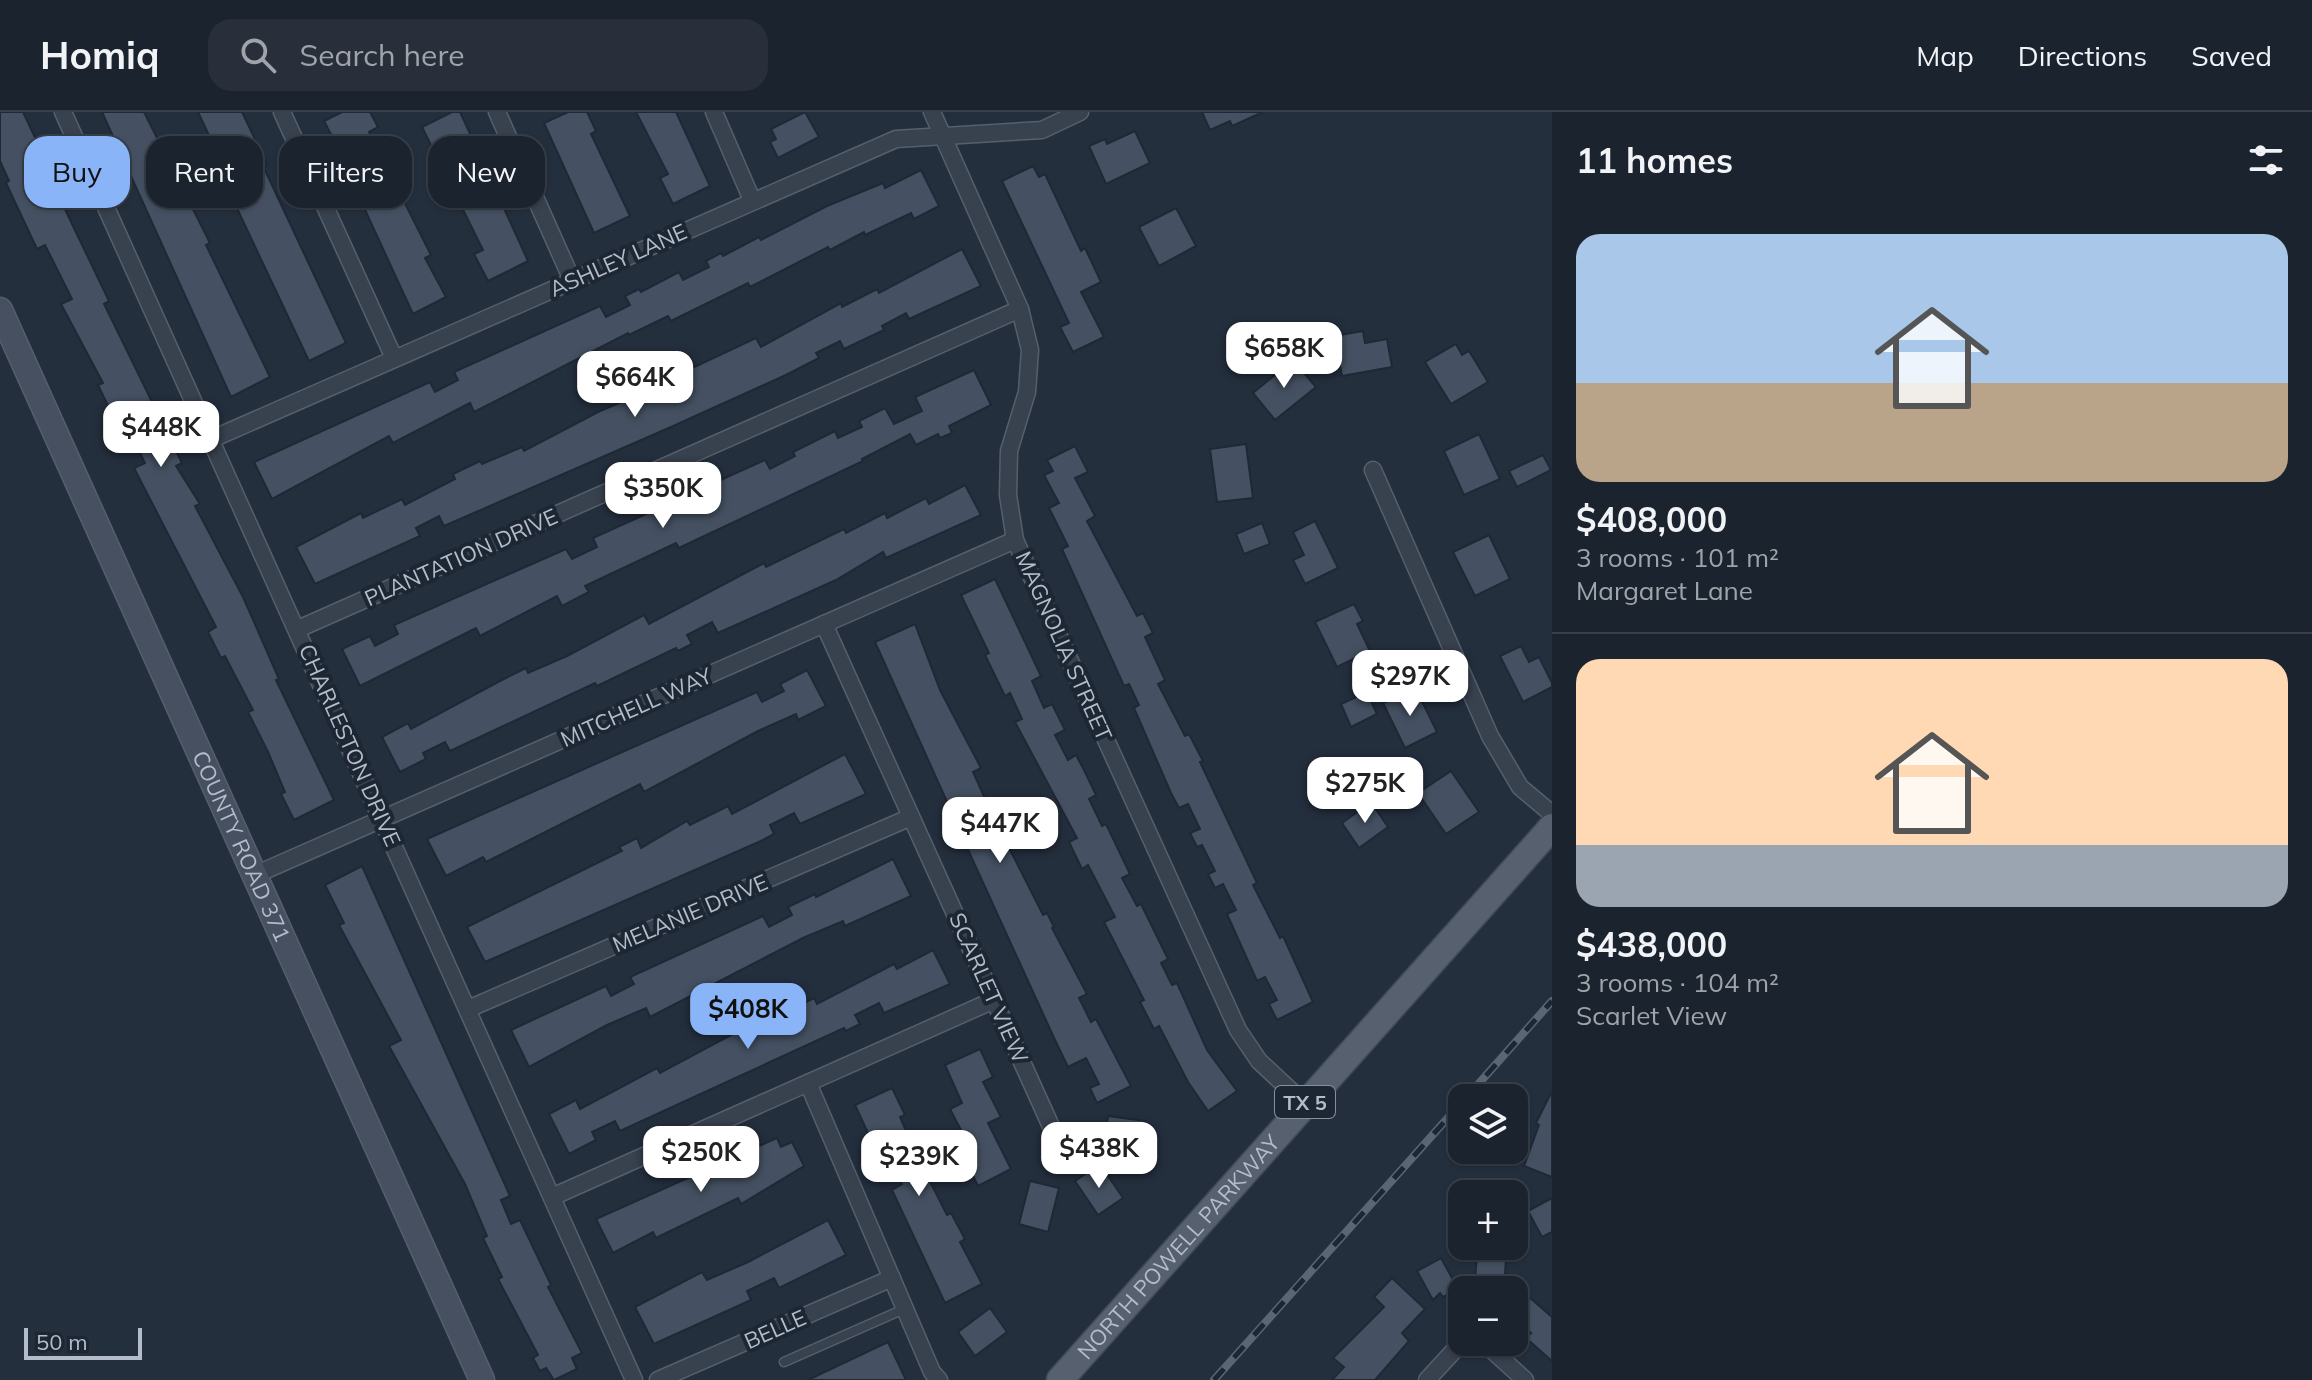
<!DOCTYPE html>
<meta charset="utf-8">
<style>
body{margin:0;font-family:Mulish,sans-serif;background:#282f3a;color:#f1f3f6;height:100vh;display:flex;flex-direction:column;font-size:30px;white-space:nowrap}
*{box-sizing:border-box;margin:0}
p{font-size:26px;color:#a0a4aa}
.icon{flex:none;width:44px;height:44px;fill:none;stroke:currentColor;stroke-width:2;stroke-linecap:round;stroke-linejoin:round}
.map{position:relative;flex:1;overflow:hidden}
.drawer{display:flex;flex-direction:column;background:#1b232e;width:760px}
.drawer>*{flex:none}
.guide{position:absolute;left:24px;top:24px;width:760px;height:72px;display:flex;gap:16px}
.buttons{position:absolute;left:1448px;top:972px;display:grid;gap:16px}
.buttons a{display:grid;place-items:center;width:80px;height:80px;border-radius:16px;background:#1b232e;box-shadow:0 2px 6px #0004,0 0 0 2px #39404a;font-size:40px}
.scale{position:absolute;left:24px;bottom:20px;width:118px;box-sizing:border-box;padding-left:8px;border:4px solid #b4bcc9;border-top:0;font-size:22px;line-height:28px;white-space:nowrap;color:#b4bcc9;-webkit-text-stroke:6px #1d2633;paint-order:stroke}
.price{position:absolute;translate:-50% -68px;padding:0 18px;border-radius:16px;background:#fff;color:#222;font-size:26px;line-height:52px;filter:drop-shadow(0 2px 4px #0008)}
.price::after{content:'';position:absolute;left:50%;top:48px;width:24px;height:18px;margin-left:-12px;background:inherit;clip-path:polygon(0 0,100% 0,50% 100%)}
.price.current{background:#8ab4f8;color:#111}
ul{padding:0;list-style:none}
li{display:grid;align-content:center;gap:16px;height:424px;padding:0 24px}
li+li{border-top:2px solid #39404a}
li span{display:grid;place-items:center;height:248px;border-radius:24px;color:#555}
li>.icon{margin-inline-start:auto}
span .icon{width:144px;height:144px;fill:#fffc;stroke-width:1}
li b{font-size:34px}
h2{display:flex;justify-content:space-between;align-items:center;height:96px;padding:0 24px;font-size:34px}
.chip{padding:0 28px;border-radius:24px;background:#1b232e;box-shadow:0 2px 6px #0004,0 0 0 2px #39404a;font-size:28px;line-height:72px}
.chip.current{background:#8ab4f8;color:#111}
header{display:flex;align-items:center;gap:48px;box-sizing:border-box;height:112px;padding:0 40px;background:#1b232e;border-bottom:2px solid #39404a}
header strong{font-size:38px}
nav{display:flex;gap:44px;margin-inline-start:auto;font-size:28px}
.search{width:560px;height:72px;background:#282f3a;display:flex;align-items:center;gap:20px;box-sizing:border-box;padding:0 28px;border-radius:24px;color:#a0a4aa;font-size:30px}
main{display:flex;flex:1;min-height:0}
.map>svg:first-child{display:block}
</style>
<header>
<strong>Homiq</strong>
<div class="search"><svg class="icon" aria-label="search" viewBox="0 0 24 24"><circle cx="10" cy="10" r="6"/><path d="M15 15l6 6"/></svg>Search here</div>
<nav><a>Map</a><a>Directions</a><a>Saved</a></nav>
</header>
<main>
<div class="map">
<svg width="1552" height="1268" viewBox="0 0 1552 1268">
<rect width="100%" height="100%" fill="#242f3e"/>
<g fill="#455162" stroke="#1f2835" stroke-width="2">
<polygon points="0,0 23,0 40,36 36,37 109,189 104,192 182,351 176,354 200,392 195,394 243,485 279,567 276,568 334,688 294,708 281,682 285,680 268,640 248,600 253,598 225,544 221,546 208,520 216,515 134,356 145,351 118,297 111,300 98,273 103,271 61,192 72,187 45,133 37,137 6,71 9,69 0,49"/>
<polygon points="102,0 144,0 210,131 206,133 270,265 231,285"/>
<polygon points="198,0 242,0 267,52 263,54 346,231 309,249 234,90 239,87"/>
<polygon points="342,0 370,0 378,15 369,20 431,143 425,146 446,185 413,202 349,63 359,58 346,32 338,36 324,9"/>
<polygon points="452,0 460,0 485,54 475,59 488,85 497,81 528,149 488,169 474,142 483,138 422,15"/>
<polygon points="568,0 587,0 596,19 591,22 630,104 594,121 544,11"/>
<polygon points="636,0 676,0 710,74 673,92 660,66 668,62"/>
<polygon points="805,0 819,25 778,46 770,30 776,27 771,17"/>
<polygon points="1202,0 1263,0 1232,14 1230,9 1210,18"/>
<polygon points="1135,19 1150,51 1106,72 1089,34 1105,27 1107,32"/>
<polygon points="1033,54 1039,65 1045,62 1081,139 1085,136 1101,170 1081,180 1104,225 1073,240 1060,215 1069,211 1002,69"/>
<polygon points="921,58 939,94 914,107 911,101 865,123 864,120 830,138 828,135 750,175 748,171 671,209 668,204 629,223 628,221 474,300 470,291 393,331 389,324 272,387 254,350 430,270 435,280 458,268 454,260 600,194 606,205 630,193 625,184 639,177 641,180 679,160 683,168 709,155 706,149 721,141 723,144 759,125 761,128 827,94 883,71 885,76"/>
<polygon points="1176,96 1196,134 1159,154 1139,115"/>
<polygon points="962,137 981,174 909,207 906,201 882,214 884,218 844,237 840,229 816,241 819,246 786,263 671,315 444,414 439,404 416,416 420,424 315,472 296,435 361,401 363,406 402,387 405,393 455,367 453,362 480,349 482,352 522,335 524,339 600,299 640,282 643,287 692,262 690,257 756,226 761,235 841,191 842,195 877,177 879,181"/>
<polygon points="1363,219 1365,231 1387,227 1392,255 1342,264 1334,224"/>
<polygon points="1456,232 1462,243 1469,239 1488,270 1451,292 1425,250"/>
<polygon points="1293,248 1316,275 1275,308 1253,281"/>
<polygon points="974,258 991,293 949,314 952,321 940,326 938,322 916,333 910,322 862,347 863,349 679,436 676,431 585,474 589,480 562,494 557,484 480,524 476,516 360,574 342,537 370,524 375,534 398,522 394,513 566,437 572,447 597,435 593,426 765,348 770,357 795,344 793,340 835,319 838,326 862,315 859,309 885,296 894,312 922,299 915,285"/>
<polygon points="1479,322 1500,367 1464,383 1444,339"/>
<polygon points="1246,332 1253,386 1217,390 1210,337"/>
<polygon points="1075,334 1088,360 1075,366 1095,404 1087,409 1137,504 1143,501 1153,521 1145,525 1165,568 1158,572 1185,624 1189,622 1203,649 1200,650 1257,771 1253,773 1280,826 1283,824 1313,890 1277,908 1269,892 1277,888 1265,865 1257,869 1227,802 1236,798 1223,772 1215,776 1208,762 1215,759 1202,733 1197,735 1190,721 1200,717 1188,692 1179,696 1171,681 1134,596 1139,593 1129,572 1124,574 1062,437 1068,434 1049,396 1059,391 1044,363 1053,359 1047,348"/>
<polygon points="1543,343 1551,358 1517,375 1509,359"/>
<polygon points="965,373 981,403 886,446 883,440 836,468 718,521 712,510 687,523 692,532 678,539 676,536 597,574 595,571 450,639 445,630 423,641 426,647 400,660 382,625 408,611 411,617 498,570 526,556 528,561 567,544 644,503 649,512 764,451 766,455 844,417 846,421 885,401 887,406 926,386 929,392"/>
<polygon points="1315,409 1338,456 1305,472 1293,448 1304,443 1293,420"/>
<polygon points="1262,411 1270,432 1244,442 1236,422"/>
<polygon points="1489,423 1510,467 1475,484 1453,440"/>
<polygon points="995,467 1041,564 1032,569 1044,596 1052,592 1065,618 1055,623 1068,648 1076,643 1084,658 1096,683 1089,687 1102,714 1106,712 1130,762 1122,766 1137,794 1141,792 1168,847 1161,851 1172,873 1177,871 1207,938 1237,979 1208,999 1188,970 1159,914 1154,917 1140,890 1144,888 1104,810 1115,805 1088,753 1082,757 1069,730 1077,726 1015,610 1022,607 1010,581 1005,584 985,543 989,541 961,483"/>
<polygon points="1354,492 1363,509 1357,512 1370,539 1337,555 1315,510"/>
<polygon points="915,512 940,578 981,656 973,660 991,700 1043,803 1047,801 1054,815 1052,816 1087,882 1079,886 1091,910 1096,907 1131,974 1097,991 1090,976 1099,972 1086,946 1068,955 1055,928 964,729 975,723 962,699 953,703 875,530"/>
<polygon points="1521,534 1529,550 1539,545 1552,571 1552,575 1523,590 1500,544"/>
<polygon points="807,558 826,594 798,608 796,602 758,619 644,680 640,672 486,750 483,745 446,764 427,727 757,580 762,590 784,579 780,572"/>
<polygon points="1415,575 1437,620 1405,636 1383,591"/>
<polygon points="1367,580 1377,602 1351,615 1341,592"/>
<polygon points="845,642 866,682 800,712 794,701 770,713 774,722 761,729 485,850 467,815 622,739 619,735 637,726 641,736 687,709 690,713 728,694 732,702"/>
<polygon points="1451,659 1479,700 1446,722 1418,681"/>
<polygon points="1371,690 1388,715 1359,736 1342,711"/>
<polygon points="893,747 911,784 845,814 843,809 803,826 650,905 646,896 607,913 529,955 511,918 606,874 611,884 634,872 630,865 763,804 769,815 792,803 788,795 815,782 816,785"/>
<polygon points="362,754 510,1084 501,1088 511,1112 520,1108 551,1173 548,1175 582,1241 572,1246 577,1257 554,1268 546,1256 540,1259 533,1246 538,1243 498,1167 502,1165 483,1126 487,1124 465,1072 389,934 401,928 339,813 344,811 325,773"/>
<polygon points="933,838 950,872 884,901 879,891 855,903 860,912 846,919 844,916 620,1019 615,1009 592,1020 596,1028 569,1042 549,1002 576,988 580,997 657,956 660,961 774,900 776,905 814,886 817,892 894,852 897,857"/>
<polygon points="980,937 993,965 983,970 1001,1005 988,1011 1011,1057 978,1074 965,1048 974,1043 950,997 962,991 945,953"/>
<polygon points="892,976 905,1003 900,1005 918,1046 947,1103 951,1101 965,1127 960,1130 982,1172 945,1191 892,1078 902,1072 889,1045 881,1049 855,993"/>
<polygon points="1552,979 1552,1065 1524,1054 1539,1013 1536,1011"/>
<polygon points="1108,1004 1145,1009 1141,1038 1104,1033"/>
<polygon points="777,1026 781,1035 792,1030 804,1054 741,1092 738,1086 656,1126 653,1120 613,1141 596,1107"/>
<polygon points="1100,1052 1123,1086 1098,1103 1075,1069"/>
<polygon points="1030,1069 1059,1076 1048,1120 1019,1112"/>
<polygon points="1552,1086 1552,1120 1542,1125 1528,1099"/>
<polygon points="828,1108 846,1143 779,1176 774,1166 747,1179 751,1188 654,1232 635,1195 702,1160 707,1168 748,1150"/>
<polygon points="1477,1145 1506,1147 1504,1176 1474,1178"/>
<polygon points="1441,1146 1458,1177 1443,1185 1440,1181 1433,1188 1417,1159"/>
<polygon points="1392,1166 1425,1197 1402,1221 1409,1229 1375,1268 1332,1268 1344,1255 1333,1246 1384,1195 1374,1185"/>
<polygon points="1522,1179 1552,1205 1552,1249 1526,1226 1531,1221 1514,1206 1514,1188"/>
<polygon points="990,1196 1007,1220 975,1244 958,1220"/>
<polygon points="888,1230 906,1268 808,1268"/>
</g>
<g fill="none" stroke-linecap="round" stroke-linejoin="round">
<g stroke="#565f6c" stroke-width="11">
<polyline id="lane" points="784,1250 904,1197"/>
</g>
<g stroke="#565f6c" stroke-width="19">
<g id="street">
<polyline points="63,0 634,1268"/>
<polyline points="282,0 394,246"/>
<polyline points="497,0 572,168"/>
<polyline points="714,0 752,88"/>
<polyline points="932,0 1020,197 1030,238 1027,280 1009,339 1008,383 1015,428 1238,918 1259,949 1304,991"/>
<polyline points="212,327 896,27 1042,18 1080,0"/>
<polyline points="1373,358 1490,624 1520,675 1552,702"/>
<polyline points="824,512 1054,1021"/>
<polyline points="298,517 1020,197"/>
<polyline points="257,762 1015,428"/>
<polyline points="468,897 911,705"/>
<polyline points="808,971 932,1260 939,1268"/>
<polyline points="552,1085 994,888"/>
<polyline points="1483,1230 1525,1268"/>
<polyline points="658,1268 892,1166"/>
<polyline points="1427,1268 1462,1230"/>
</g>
</g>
<g stroke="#565f6c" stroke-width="27">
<g id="secondary">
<path id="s1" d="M0 198 482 1268"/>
</g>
</g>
<g stroke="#414a57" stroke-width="29">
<g id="primary">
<path id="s2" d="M1060 1268 1552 715"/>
</g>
</g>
<use href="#lane" stroke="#38414e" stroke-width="8"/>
<use href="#street" stroke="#38414e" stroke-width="16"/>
<use href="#secondary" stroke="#465061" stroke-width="24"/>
<use href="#primary" stroke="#56606e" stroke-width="26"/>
<g stroke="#5a6575" stroke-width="8">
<g id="rail">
<polyline points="1466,986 1552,889"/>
<polyline points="1214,1268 1462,990"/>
</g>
</g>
<use href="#rail" stroke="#1d2633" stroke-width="5" stroke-dasharray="15" stroke-linecap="butt"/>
</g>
<g text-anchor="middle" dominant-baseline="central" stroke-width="8" stroke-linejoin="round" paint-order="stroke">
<rect fill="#1d2633" stroke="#878f9c" stroke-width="2" x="1275" y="974" width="60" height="32" rx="6"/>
<g font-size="20" font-weight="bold" fill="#b4bcc9">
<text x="1305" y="990">TX 5</text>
</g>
<g font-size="22" fill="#b4bcc9" stroke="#1d2633">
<text transform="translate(618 148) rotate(-24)">ASHLEY LANE</text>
<text transform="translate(461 445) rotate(-24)">PLANTATION DRIVE</text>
<text transform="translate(1064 534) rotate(66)">MAGNOLIA STREET</text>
<text transform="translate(636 595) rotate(-24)">MITCHELL WAY</text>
<text transform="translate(350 633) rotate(66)">CHARLESTON DRIVE</text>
<text stroke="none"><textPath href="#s1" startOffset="588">COUNTY ROAD 371</textPath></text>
<text transform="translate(690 801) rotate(-23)">MELANIE DRIVE</text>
<text transform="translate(989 876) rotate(66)">SCARLET VIEW</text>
<text stroke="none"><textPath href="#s2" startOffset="178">NORTH POWELL PARKWAY</textPath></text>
<text transform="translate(775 1217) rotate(-24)">BELLE</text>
</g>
</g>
</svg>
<div class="buttons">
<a><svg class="icon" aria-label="layers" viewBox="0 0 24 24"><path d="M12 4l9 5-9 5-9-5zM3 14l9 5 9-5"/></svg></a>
<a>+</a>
<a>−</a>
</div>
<div class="scale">50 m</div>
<b class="price" style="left:1284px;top:278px">$658K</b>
<b class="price" style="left:635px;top:307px">$664K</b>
<b class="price" style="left:161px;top:357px">$448K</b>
<b class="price" style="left:663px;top:418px">$350K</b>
<b class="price" style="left:1410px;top:606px">$297K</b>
<b class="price" style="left:1365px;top:713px">$275K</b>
<b class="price" style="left:1000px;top:753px">$447K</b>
<b class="price current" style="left:748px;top:939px">$408K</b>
<b class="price" style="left:1099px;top:1078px">$438K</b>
<b class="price" style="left:701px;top:1082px">$250K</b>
<b class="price" style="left:919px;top:1086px">$239K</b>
<div class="guide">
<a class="chip current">Buy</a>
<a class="chip">Rent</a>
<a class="chip">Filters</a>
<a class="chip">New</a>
</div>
</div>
<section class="drawer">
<h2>11 homes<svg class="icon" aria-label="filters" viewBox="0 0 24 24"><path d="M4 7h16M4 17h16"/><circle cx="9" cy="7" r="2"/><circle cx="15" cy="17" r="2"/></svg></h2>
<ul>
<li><span style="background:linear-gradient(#a9c7e8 60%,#b9a48a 0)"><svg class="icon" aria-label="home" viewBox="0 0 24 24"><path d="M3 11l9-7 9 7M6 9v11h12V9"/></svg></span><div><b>$408,000</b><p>3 rooms · 101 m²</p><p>Margaret Lane</p></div></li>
<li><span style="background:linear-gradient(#ffd9b3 75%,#9aa5b1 0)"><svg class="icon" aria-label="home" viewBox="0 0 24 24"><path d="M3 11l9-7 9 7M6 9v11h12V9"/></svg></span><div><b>$438,000</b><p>3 rooms · 104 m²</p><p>Scarlet View</p></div></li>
</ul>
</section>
</main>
